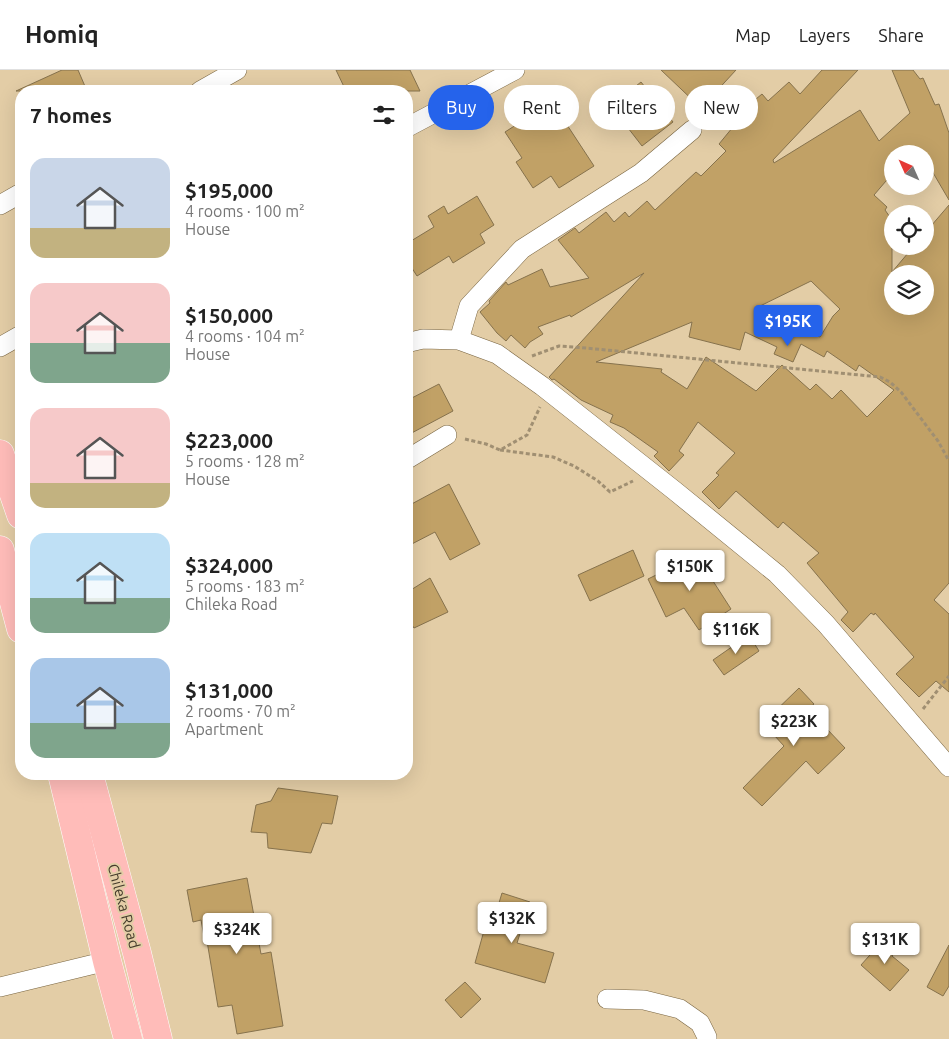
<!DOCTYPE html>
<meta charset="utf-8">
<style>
body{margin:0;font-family:Ubuntu,sans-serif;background:#f6f6f6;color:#222;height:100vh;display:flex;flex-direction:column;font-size:19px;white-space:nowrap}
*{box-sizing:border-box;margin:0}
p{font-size:16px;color:#767676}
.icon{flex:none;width:28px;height:28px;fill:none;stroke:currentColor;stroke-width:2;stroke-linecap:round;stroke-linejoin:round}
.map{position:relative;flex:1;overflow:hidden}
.side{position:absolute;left:15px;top:15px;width:398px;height:695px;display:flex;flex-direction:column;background:#fff;border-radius:20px;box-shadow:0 5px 20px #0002}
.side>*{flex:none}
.banner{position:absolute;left:428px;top:15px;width:446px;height:45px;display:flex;gap:10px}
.needle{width:32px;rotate:315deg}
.fabs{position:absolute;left:884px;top:75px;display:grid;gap:10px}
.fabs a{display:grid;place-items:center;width:50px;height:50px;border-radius:50%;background:#fff;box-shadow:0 5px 20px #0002;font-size:25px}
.price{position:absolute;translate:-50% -42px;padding:0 11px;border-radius:5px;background:#fff;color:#222;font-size:16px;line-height:32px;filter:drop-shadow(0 1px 2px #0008)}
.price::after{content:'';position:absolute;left:50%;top:30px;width:15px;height:11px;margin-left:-8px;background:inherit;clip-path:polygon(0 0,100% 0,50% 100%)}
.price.on{background:#2563eb;color:#fff}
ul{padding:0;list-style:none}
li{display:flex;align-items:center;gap:15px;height:125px;padding:0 15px}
li span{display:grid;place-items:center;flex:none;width:140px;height:100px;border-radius:15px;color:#555}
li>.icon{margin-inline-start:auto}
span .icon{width:60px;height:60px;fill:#fffc;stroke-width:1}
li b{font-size:21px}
h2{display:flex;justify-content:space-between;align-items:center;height:60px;padding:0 15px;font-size:21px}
.pill{padding:0 18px;border-radius:22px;background:#fff;box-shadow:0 5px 20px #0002;font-size:18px;line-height:45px}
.pill.on{background:#2563eb;color:#fff}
header{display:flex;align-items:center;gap:30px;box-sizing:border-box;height:70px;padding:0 25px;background:#fff;border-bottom:1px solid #e0e0e0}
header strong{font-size:24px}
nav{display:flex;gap:28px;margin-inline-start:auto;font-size:18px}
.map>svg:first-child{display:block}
</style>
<header>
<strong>Homiq</strong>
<nav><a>Map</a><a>Layers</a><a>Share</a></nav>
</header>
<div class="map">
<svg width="949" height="969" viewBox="0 0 949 969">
<rect width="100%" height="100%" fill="#e3cda6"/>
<g fill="#c1a166" stroke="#86724d" fill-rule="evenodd">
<polygon points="62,0 78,0 87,21 16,21"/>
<polygon points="336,0 410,0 420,21 346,21"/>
<polygon points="661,0 736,0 701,38"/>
<path d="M822 0H858L773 90 774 93 860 40 879 71 910 43 892 0H913L920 9 923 8 935 35 939 34 949 63V130L925 89V84H892V104L874 125 887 137 885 140 892 150V202L914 176H925V163L949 135V513L934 530 949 544V622L936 611 919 627 896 604 914 587 875 543 874 545 871 543 853 562 841 550 848 542 807 493 819 483 783 452 778 458 736 421 719 439 702 422 719 405 716 403 735 383 698 352 679 381 684 385 669 401 654 386 658 382 624 358 610 352 613 345 581 330 554 309 552 310 549 307 644 203 571 247 570 245 538 257 543 264 530 272 525 278 511 265 506 271 497 263 480 242 490 233 489 231 506 212 508 215 542 199 550 217 589 208 558 170 575 158 579 163 606 142 614 152 625 142 629 147 647 131 655 140 696 102 701 106 726 81 719 74 751 35 750 34 762 24 768 31 789 12 800 24ZM892 204H925V236H892ZM811 211 840 239 833 246 820 267 754 239ZM692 252 689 267 740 280 745 262 777 277 774 284 793 292 801 274 824 287 827 281 856 301 859 295 894 320 867 347 841 320 832 329 816 314 810 320 782 295 756 321 706 287 687 319 661 302 662 299 596 292Z"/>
<polygon points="641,12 673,52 642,76 611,36"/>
<polygon points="552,32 594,96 559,118 551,106 533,118 516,92 522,88 505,62"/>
<polygon points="477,126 494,155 480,164 485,173 453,193 449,186 417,206 406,189 406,174 434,157 428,146 444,136 448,144"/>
<polygon points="439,314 453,341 406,366 406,331"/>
<polygon points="449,414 480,474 450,490 435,462 406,477 406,437"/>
<polygon points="633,480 644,506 590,531 578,505"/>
<polygon points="699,484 713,511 731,539 699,560 684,538 666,547 648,509"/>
<polygon points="430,508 448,542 414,558 406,546 406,523"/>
<polygon points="749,565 759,581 724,605 713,590"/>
<polygon points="799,618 814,634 808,639 845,678 818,704 806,691 762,736 743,718 784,676 763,653"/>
<polygon points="278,718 338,726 332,754 322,753 311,783 268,778 267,763 251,762 256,735 271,731"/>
<polygon points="247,808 261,884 271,882 283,956 237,964 232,935 218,937 207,871 205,872 201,850 193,852 187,820"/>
<polygon points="502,823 530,832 517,873 554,883 545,913 475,893 485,857 491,859"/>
<polygon points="885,868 897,879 892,886 909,900 890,921 861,895"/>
<polygon points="949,875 949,916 943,926 927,917"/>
<polygon points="465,912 481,929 461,948 445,930"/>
</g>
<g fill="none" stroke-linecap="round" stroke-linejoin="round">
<g stroke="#796541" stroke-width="20">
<g id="street">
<polyline points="200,21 237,0"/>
<polyline points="406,58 515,0"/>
<polyline points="0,135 21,123"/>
<polyline points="459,270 469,236 522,179 641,103 692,60"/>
<polyline points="406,273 423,269 459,270 497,284 542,316 675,421 777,504 826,554 949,697"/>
<polyline points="0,277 21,265"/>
<polyline points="406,390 447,365"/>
<polyline points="0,917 107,891"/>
<polyline points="607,929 644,930 680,939 700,953 707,967 707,969"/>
</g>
</g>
<g stroke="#fff" stroke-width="29">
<g id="highway">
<polyline points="0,384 21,445"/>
<polyline points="0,480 21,559"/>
<polyline points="62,704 107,891 128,969"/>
<polyline points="89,704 137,883 158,969"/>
</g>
</g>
<g stroke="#a08f72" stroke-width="3" stroke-dasharray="4 2.5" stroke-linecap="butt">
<polyline points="532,286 559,276 586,278 880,307 890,312 901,322 938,371 949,391"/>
<polyline points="465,369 486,374 500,380 527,365 540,337"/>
<polyline points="500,380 553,387 574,396 598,411 610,422 633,411"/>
<polyline points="923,639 949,606"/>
</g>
<use href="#street" stroke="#fff" stroke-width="19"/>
<use href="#highway" stroke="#ffbcb9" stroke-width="28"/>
</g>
<g text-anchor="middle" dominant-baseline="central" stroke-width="4" stroke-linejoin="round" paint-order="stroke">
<g font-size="15" fill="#443b2b" stroke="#e3cda6">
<text transform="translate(124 836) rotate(75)">Chileka Road</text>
</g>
</g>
</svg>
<div class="fabs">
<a><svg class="needle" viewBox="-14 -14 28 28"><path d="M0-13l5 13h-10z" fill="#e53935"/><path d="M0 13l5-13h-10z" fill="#767676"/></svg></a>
<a><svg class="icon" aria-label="locate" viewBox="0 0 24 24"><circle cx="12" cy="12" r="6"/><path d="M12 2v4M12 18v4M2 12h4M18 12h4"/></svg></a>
<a><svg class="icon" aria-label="layers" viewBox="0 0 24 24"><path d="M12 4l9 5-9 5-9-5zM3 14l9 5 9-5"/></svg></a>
</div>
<b class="price on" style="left:788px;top:277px">$195K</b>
<b class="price" style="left:690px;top:522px">$150K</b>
<b class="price" style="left:736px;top:585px">$116K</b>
<b class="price" style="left:794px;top:677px">$223K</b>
<b class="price" style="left:512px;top:874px">$132K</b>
<b class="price" style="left:237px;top:885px">$324K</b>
<b class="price" style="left:885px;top:895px">$131K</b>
<div class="banner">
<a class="pill on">Buy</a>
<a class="pill">Rent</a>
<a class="pill">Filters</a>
<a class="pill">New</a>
</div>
<section class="side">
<h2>7 homes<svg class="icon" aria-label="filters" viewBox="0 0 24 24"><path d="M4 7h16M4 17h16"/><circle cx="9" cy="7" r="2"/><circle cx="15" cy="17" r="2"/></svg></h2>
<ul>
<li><span style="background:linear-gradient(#c9d6e8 70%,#c2b280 0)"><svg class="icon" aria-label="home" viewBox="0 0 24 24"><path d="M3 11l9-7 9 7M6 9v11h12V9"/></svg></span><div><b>$195,000</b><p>4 rooms · 100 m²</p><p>House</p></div></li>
<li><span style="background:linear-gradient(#f6c9c9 60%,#7fa58c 0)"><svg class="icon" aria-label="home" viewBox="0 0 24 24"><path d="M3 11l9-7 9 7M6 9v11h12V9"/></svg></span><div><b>$150,000</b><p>4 rooms · 104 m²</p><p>House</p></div></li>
<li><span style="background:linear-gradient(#f6c9c9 75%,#c2b280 0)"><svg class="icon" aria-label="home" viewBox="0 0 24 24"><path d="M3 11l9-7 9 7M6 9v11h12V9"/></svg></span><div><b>$223,000</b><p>5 rooms · 128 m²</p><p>House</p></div></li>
<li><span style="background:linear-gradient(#bfe0f5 65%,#7fa58c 0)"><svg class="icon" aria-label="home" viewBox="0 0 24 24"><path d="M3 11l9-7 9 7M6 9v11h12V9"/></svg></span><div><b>$324,000</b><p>5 rooms · 183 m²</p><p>Chileka Road</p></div></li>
<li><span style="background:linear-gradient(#a9c7e8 65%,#7fa58c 0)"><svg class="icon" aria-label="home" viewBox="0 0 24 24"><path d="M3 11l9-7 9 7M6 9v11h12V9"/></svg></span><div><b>$131,000</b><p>2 rooms · 70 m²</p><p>Apartment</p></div></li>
</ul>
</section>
</div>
